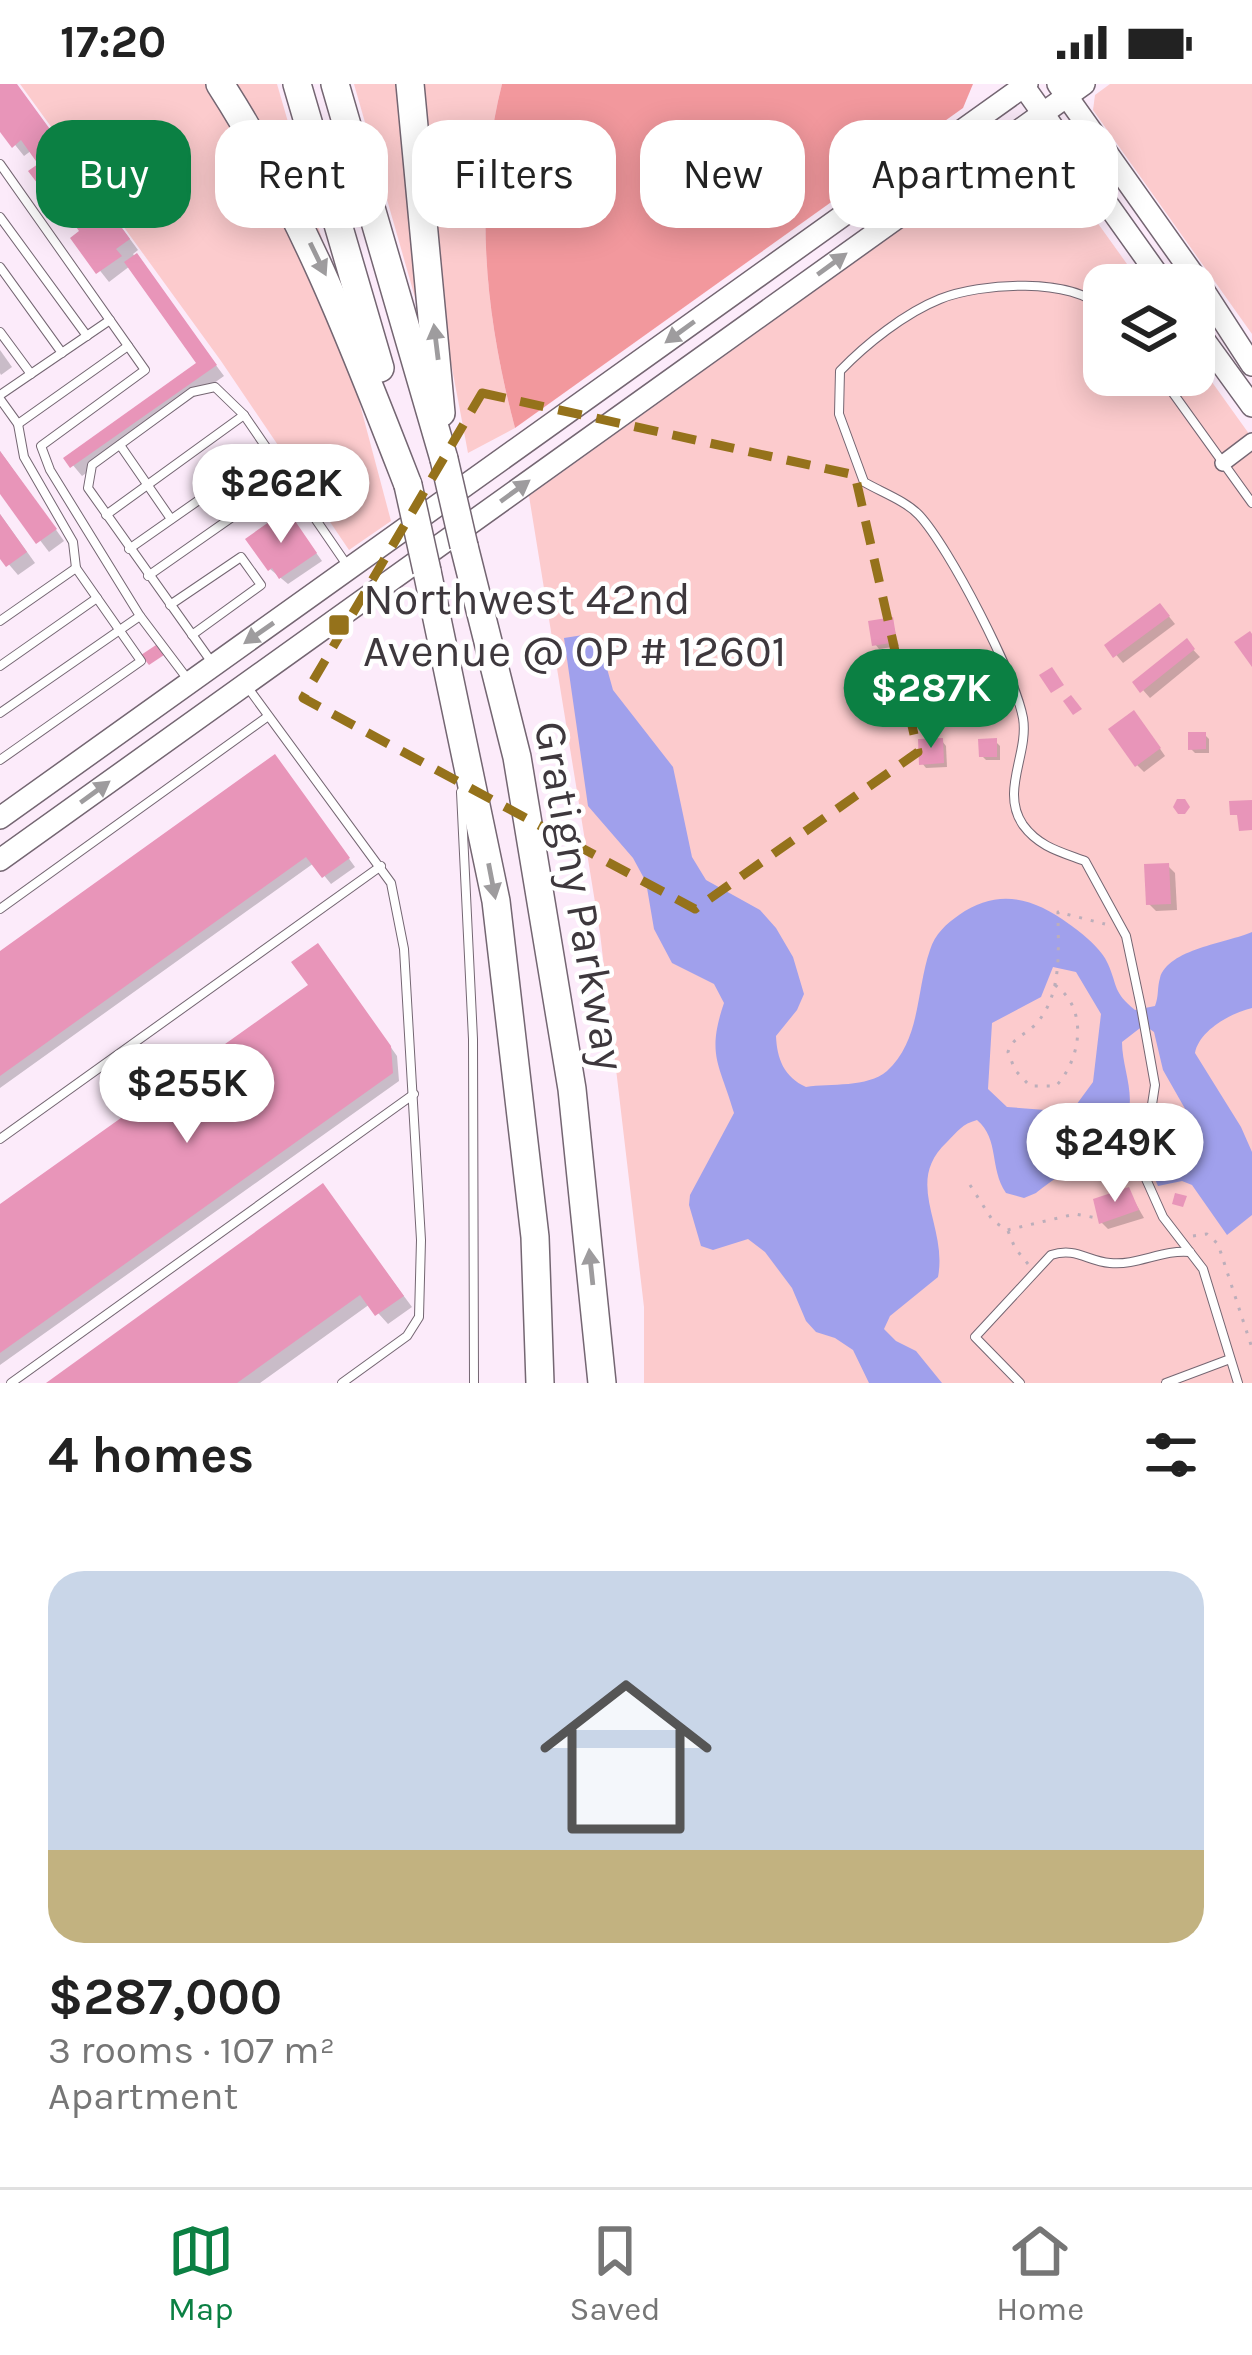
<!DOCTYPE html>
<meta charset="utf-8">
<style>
body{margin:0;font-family:Karla,sans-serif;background:#f6f6f6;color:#222;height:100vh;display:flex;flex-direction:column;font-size:45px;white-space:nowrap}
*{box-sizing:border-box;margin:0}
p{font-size:39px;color:#767676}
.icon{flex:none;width:66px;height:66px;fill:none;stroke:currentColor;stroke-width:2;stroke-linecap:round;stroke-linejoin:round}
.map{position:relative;height:1299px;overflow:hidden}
.sheet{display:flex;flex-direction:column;background:#fff;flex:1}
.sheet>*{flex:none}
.banner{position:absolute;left:36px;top:36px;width:1182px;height:108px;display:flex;gap:24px}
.buttons{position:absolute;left:1083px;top:180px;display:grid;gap:24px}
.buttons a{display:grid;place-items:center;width:132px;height:132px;border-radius:24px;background:#fff;box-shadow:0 6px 30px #0003;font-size:60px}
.price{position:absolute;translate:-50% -102px;padding:0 27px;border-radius:42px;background:#fff;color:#222;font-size:39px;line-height:78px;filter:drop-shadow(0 3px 6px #0008)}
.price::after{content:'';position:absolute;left:50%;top:72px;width:36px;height:27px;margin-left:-18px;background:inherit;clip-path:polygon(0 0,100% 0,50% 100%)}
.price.current{background:#0b8043;color:#fff}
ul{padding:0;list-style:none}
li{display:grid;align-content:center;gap:24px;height:636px;padding:0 48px}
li+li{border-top:3px solid #e0e0e0}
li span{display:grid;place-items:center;height:372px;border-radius:36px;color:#555}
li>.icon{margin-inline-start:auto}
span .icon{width:216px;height:216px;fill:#fffc;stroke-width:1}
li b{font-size:51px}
h2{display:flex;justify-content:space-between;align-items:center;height:144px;padding:0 48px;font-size:51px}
.chip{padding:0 42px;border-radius:36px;background:#fff;box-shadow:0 6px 30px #0003;font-size:42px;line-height:108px}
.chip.current{background:#0b8043;color:#fff}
.status{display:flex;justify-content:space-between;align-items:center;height:84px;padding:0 60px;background:#fff;direction:ltr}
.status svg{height:33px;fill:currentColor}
.tab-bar{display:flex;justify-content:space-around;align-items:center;height:168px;border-top:3px solid #e0e0e0;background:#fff;font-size:33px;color:#767676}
.tab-bar a{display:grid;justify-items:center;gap:6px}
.tab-bar .current{color:#0b8043}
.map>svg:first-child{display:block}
</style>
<div class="status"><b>17:20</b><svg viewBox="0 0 49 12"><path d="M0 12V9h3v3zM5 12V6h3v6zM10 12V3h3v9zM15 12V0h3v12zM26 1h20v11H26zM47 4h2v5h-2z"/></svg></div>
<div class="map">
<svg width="1252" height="1299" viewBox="0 0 1252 1299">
<rect width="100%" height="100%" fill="#fcebfa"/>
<g fill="#fccbcd">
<polygon points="20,0 207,0 277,117 354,298 391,437 349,466 221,277"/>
<polygon points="226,0 277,0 328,176"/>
<polygon points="354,0 404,0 424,245"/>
<path d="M418 0H502C473 114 485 232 515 344L468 369 445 247Z"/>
<polygon points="1110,0 1252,0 1252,250 1093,26 1095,11"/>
<polygon points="1034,50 1142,201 1104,201 1104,291 1194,291 1194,273 1252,354 1252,1299 644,1299 644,1223 600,849 529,412"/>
</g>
<path fill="#f2989d" d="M502 0H973L963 24 515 344C485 232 473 114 502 0Z"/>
<path fill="#a0a0ec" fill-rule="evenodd" d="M583 551 601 563 613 606 673 683 692 773 706 796 760 826 776 844 793 873 804 910 797 926 776 952C777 975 784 993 806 1003 831 999 867 1004 887 987 921 956 916 906 930 866 935 850 946 840 959 831 997 804 1033 813 1069 840 1082 849 1102 865 1108 880 1118 903 1113 908 1135 926L1155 922C1159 912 1157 904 1160 894 1168 865 1227 859 1252 848V924C1230 929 1199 947 1195 969L1241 1043 1252 1068V1131L1227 1151 1192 1101 1182 1097 1158 1102C1138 1057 1177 1063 1188 1030L1163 986 1154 948 1144 941 1122 958C1122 981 1133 1004 1129 1026 1125 1048 1056 1093 1036 1109L1024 1114 1006 1109C989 1084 1000 1056 977 1036 962 1040 958 1047 947 1058 903 1099 948 1141 938 1193L890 1232 884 1245 896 1257 916 1267 942 1299H869L853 1266 835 1254 816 1248 806 1237 792 1204 765 1168 748 1155 713 1166 701 1162 689 1121 690 1111 734 1029C720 980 706 972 724 919L714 900 672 879 654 845 646 798 633 774 588 722 564 554ZM1053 883 1076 888 1101 930 1093 998 1071 1028 1007 1023 988 1005 992 939 1041 913Z"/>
<g fill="#0003">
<polygon points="0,0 16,0 138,166 133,170 224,292 82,392 67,374 200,280 130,182 109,198 74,154 83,147 62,118 59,120 49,110 42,80 32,66 24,72 0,42"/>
<polygon points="0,266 12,283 1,291 0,289"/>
<polygon points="0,367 64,457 49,468 0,404"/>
<polygon points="0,430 35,479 18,491 0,470"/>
<polygon points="281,442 297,442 322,477 288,500 270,485"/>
<polygon points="1167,530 1175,540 1123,579 1108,561"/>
<polygon points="892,536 899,562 879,565 875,560"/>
<polygon points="1186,558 1200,573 1150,614 1136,598"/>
<polygon points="1141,637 1165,672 1144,688 1137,681"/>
<polygon points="1205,651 1209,655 1209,669 1195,669 1191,665"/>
<polygon points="942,657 946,662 947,683 926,684 922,679"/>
<polygon points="995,657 1000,662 1000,676 986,676 982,672"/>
<polygon points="281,681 355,783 331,800 314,779 0,1004 0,870"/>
<polygon points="1168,782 1175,789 1177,826 1156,827 1149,820"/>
<polygon points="325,870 397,972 399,997 0,1281 0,1124 312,902"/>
<polygon points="323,1103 412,1223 388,1240 370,1220 260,1299 51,1299"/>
<polygon points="1128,1106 1144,1134 1108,1145 1101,1138"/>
</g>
<g fill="#e895b9">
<polygon points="0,0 17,0 130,155 116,165 122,172 96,190 70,154 79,147 52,109 47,112 28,87 38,80 21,56 12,64 0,48"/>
<polygon points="137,169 217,281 70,384 63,374 196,279 124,178"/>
<polygon points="0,367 57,445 36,460 0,410"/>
<polygon points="213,372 218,379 224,375 228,381 216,389 207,377"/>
<polygon points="0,430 27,468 6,483 0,475"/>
<polygon points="291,431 317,469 279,495 272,484 268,487 245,455 276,433 280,438"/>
<polygon points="1160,519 1170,532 1113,574 1104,561"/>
<polygon points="893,533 897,558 872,562 868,537"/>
<polygon points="1250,547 1252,550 1252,583 1234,558"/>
<polygon points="1187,554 1195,565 1140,609 1132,598"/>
<polygon points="156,561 164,571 149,581 141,571"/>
<polygon points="1052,583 1064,601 1051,609 1039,591"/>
<polygon points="1071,611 1082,625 1073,631 1063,617"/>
<polygon points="1134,626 1161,664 1135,683 1108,645"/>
<polygon points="1188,648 1206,648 1206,665 1188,666"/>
<polygon points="943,654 944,679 919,681 918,655"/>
<polygon points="997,654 997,673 979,673 978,655"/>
<polygon points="275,670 350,774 322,794 306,773 0,992 0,867"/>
<polygon points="1177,715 1185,715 1190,723 1185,730 1178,730 1173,723"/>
<polygon points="1252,716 1252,746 1239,747 1237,731 1230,731 1229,717"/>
<polygon points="1169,779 1171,820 1146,821 1144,780"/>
<polygon points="318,859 391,962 393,989 0,1269 0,1120 308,901 291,878"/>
<polygon points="323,1099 404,1212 375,1232 360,1211 237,1299 46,1299"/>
<polygon points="1129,1103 1139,1126 1099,1140 1093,1115"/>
<polygon points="1175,1109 1187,1112 1183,1123 1172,1120"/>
</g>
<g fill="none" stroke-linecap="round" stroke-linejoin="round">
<g stroke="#746672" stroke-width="10">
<g id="lane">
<polyline points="0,80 145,286 41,362 50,386 140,532 189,597"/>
<polyline points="0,133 87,252"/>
<polyline points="0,183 62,269"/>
<path d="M1104 226C1074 192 979 199 940 215 905 229 866 260 840 287L839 330 864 398C881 408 906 417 919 431 949 463 1015 591 1023 634 1029 670 1000 707 1023 741 1039 763 1061 768 1085 777L1126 852 1141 923 1155 1001 1142 1086 1163 1133 1203 1185 1238 1299"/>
<polyline points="0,248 31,290"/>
<polyline points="1160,291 1252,419"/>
<polyline points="0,311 110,236"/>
<polyline points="0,315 18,340 24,373 73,458 76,484"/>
<polyline points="18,340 128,262"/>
<polyline points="120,361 171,435"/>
<polyline points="106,431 244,331"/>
<polyline points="129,465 269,367"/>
<polyline points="148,492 288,394"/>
<polyline points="170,521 241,473 261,501 192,551"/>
<polyline points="0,537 76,484 141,577 0,676"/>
<polyline points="213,580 88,404 92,381 192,308 215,303 244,331 347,481"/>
<polyline points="0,582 97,514"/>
<polyline points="246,601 391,799 404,865 421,1156 419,1233 407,1252 342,1299"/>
<polyline points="0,629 140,532"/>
<polyline points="461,708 473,955 474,1299"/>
<polyline points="0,825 267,633"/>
<polyline points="0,1055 381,782"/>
<polyline points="11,1299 414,1010"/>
<path d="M1020 1299 975 1253 1051 1171C1076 1163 1087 1177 1110 1179 1137 1182 1163 1165 1190 1168"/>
<polyline points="1166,1299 1230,1275"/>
</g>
</g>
<g stroke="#746672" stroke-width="18">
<polyline id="street" points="1223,379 1252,357"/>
</g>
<g stroke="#746672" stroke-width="24">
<g id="secondary">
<polyline points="1022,0 1165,201"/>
<polyline points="1058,0 1195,193 1252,281"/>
<polyline points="1194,242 1252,322"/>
<polyline points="0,734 1027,0"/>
<polyline points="0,776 1084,0"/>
</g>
</g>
<g stroke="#746672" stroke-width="30">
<g id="highway">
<path d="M220 0C304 131 352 257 408 401"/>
<polyline points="297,0 380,284"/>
<polyline points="335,0 444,375"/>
<polyline points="410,0 441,329"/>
<polyline points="464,462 517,673 572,1005 602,1299"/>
<polyline points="427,487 496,817 535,1153 540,1299"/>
</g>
</g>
<g stroke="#bcaeba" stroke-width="3" stroke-dasharray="3 9" stroke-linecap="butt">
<path d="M1055 901C1089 925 1081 975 1056 1002H1030L1015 986 1008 968C1013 953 1025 951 1035 941 1063 911 1058 866 1058 828L1105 840"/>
<polyline points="970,1101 993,1137 1007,1146 1075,1130 1097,1134"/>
<polyline points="1008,1147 1015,1164 1028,1180"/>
<polyline points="1193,1152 1207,1150 1218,1160 1252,1264"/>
</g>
<use href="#lane" stroke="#fff" stroke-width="8"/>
<use href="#street" stroke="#fff" stroke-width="15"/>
<use href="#secondary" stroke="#fff" stroke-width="21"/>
<use href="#highway" stroke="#fff" stroke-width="27"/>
<g stroke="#746672" stroke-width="30" stroke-linecap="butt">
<g id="highway-bridge">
<polyline points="444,375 464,462"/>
<polyline points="408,401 427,487"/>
</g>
</g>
<use href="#highway-bridge" stroke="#fff" stroke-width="27"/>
</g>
<defs><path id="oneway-solid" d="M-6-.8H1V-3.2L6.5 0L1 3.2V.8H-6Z" transform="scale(3)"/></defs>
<g fill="#9e9c9e">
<use href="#oneway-solid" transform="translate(318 175) rotate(64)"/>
<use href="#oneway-solid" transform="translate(832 180) rotate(-36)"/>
<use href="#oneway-solid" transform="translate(680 248) rotate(144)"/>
<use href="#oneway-solid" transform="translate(436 258) rotate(-97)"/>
<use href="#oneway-solid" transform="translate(515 407) rotate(-36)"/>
<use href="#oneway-solid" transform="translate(259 549) rotate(145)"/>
<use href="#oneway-solid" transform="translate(95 708) rotate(-36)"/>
<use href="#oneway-solid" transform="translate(492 797) rotate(79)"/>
<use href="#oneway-solid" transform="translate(591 1183) rotate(-96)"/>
</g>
<path fill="none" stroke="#95721b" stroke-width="9" stroke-dasharray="24 15" stroke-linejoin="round" d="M482 309 855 391 918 668 695 825 303 614Z"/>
<rect fill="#95721b" stroke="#fff" stroke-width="4.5" x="327" y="529" width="24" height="24" rx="6"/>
<g text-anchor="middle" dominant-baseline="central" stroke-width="9" stroke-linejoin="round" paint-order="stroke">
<g font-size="45" fill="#3e383d" stroke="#fff" text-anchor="start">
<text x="363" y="515">Northwest 42nd<tspan x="363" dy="52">Avenue @ OP # 12601</tspan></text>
</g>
<g font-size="45" fill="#3e383d" stroke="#fff">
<text transform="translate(580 812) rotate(80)">Gratigny Parkway</text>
</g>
</g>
</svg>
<div class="buttons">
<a><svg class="icon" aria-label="layers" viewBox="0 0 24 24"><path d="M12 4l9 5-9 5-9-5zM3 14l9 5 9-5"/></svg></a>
</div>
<b class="price" style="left:281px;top:462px">$262K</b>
<b class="price current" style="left:931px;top:667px">$287K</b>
<b class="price" style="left:187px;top:1062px">$255K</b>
<b class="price" style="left:1115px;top:1121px">$249K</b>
<div class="banner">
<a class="chip current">Buy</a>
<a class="chip">Rent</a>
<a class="chip">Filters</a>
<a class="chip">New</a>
<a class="chip">Apartment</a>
</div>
</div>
<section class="sheet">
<h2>4 homes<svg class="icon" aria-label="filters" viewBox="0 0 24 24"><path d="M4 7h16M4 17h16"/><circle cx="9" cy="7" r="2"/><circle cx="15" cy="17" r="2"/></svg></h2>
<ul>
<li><span style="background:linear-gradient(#c9d6e8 75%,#c2b280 0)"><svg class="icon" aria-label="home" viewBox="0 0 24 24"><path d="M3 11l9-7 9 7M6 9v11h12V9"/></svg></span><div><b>$287,000</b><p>3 rooms · 107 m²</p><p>Apartment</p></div></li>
</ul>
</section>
<nav class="tab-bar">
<a class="current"><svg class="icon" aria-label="map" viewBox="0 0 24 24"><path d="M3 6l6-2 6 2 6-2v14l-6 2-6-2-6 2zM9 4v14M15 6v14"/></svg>Map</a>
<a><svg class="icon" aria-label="saved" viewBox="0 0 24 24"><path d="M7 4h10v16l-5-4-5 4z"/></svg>Saved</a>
<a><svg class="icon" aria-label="home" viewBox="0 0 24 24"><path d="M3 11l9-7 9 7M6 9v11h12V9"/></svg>Home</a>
</nav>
